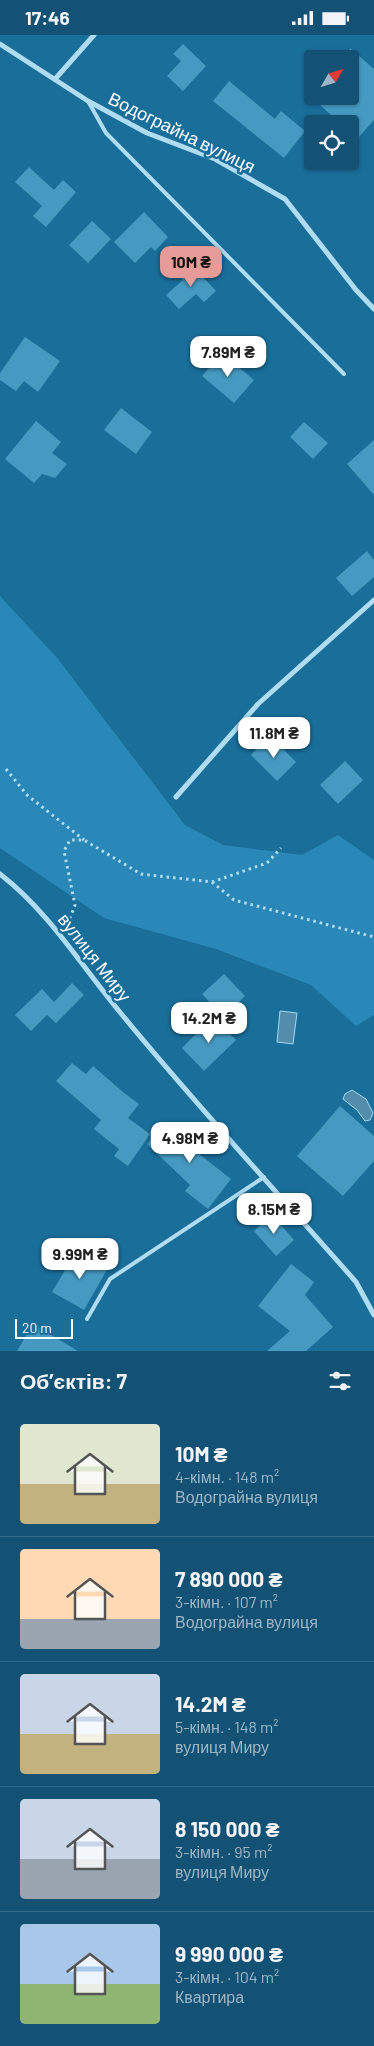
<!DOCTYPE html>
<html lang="uk">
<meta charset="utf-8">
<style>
body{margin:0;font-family:Barlow,sans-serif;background:#205c7c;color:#f1f3f6;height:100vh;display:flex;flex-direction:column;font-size:19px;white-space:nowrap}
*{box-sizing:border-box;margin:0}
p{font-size:16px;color:#9db6c5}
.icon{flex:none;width:28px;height:28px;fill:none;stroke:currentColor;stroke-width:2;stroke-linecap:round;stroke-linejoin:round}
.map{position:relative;height:1316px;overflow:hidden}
.details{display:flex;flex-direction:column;background:#135274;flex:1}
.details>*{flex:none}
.needle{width:32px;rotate:51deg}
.fabs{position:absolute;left:304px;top:15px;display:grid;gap:10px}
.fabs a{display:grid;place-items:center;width:55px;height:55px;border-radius:5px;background:#135274;box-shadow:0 1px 4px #0004;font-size:25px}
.scale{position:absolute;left:15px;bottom:12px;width:58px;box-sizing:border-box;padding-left:5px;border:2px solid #fff;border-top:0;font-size:14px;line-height:18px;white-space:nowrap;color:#fff;-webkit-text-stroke:4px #196e9a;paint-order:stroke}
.price{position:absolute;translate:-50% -42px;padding:0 11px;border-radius:10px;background:#fff;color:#222;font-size:16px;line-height:32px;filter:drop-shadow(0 1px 2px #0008)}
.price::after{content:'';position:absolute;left:50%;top:30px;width:15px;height:11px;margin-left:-8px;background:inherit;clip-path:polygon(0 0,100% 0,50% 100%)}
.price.current{background:#e69b98;color:#111}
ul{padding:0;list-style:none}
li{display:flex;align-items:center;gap:15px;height:125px;padding:0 20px}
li+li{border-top:1px solid #326986}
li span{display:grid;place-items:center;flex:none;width:140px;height:100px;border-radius:5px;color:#555}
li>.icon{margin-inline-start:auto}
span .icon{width:60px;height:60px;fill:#fffc;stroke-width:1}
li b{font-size:21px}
h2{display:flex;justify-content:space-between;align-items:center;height:60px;padding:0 20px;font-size:21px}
.status{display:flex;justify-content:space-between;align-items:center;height:35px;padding:0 25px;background:#135274;direction:ltr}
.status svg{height:14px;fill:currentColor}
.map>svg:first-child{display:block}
</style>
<div class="status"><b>17:46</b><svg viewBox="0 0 49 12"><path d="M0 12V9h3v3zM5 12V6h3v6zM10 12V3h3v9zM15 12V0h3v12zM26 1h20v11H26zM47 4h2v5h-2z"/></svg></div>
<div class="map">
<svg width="374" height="1316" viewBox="0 0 374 1316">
<rect width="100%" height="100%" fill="#196e9a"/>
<polygon fill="#2988b7" points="0,561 58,624 185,790 223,810 302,820 338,800 374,825 374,980 356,991 311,950 216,914 104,883 0,813"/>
<g fill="#538dab" stroke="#a2daf3">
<polygon points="280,976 297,978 293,1009 277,1007"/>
<polygon points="352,1055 366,1064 373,1078 370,1085 365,1086 357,1075 343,1064 345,1059"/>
</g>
<g fill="#469ac2">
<polygon points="183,9 206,31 183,56 167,41 181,26 173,19"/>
<polygon points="350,13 374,34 374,85 358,103 350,96 350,89 341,89 310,61 350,61"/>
<polygon points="229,46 275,84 281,76 305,96 284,123 213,66"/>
<polygon points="29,132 54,155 63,145 76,157 46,192 33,181 42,171 15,147"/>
<polygon points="144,177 168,202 155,216 151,212 135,228 114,207"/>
<polygon points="92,186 111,204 88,228 69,210"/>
<polygon points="191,229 216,256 204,267 196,259 179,274 166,260 183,245 179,240"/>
<polygon points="25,302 60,326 38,357 24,346 16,356 0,345 0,338"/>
<polygon points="222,318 254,345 234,368 202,341"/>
<polygon points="121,373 152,397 136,419 104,395"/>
<polygon points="36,386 61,407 52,418 67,429 55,443 42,439 34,448 5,424"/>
<polygon points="304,387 328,408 313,424 290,402"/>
<polygon points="374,405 374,460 347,429"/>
<polygon points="367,516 374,525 374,542 352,561 336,543"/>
<polygon points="270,701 296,727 277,746 251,720"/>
<polygon points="345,726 363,745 338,769 320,750"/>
<polygon points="224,939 245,961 224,982 202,959"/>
<polygon points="72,948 84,960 56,988 47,980 31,996 15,980 42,954 54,967"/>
<polygon points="213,982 236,1005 204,1036 182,1013"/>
<polygon points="72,1028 86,1039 93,1031 123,1057 139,1069 128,1083 150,1099 128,1131 114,1121 119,1114 94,1094 101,1085 56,1046"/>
<polygon points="340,1071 374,1101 374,1126 343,1161 297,1121"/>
<polygon points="188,1089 204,1104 194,1115 231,1144 208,1174 185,1156 190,1150 147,1109 163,1092 175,1103"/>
<polygon points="272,1180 294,1205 276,1221 254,1196"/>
<polygon points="77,1215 108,1233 84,1275 52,1257"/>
<polygon points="291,1229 314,1247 305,1260 333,1292 306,1316 267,1316 290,1296 258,1271"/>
<polygon points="33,1289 78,1316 17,1316"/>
</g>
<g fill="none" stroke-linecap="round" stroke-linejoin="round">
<g stroke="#afdcf1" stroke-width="3" stroke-dasharray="2.5 4" stroke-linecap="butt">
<polyline points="6,734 27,760 84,805"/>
<polyline points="212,847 234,865 374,902"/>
<polyline points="63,885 70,883 75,870 64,816 70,805 84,805 141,839 212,847 267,828 281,813"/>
</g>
<g stroke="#afdcf1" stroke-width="4">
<polyline points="88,66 106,98 344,339"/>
<polyline points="87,1284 110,1244 264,1142"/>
</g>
<g stroke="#afdcf1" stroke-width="5">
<polyline points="0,9 88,66 147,98 215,124 285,164 356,255 374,274"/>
<polyline points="56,43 94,0"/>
<polyline points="176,762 258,669 374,565"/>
<path d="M0 839C49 877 80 929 119 976 195 1069 277 1157 356 1247L374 1280"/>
</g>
</g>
<g text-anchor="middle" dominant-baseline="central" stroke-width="5" stroke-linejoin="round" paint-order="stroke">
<g font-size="18" fill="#fff" stroke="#196e9a">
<text transform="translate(182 97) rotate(26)">Водограйна вулиця</text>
<text transform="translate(95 922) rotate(52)">вулиця Миру</text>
</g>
</g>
</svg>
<div class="fabs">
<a><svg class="needle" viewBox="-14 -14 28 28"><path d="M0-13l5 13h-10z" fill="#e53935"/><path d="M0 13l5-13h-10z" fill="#9db6c5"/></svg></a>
<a><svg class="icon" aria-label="locate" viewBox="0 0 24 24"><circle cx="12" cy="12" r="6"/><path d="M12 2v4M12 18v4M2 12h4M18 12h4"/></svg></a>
</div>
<div class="scale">20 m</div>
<b class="price current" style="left:191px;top:253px">10M ₴</b>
<b class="price" style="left:228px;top:343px">7.89M ₴</b>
<b class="price" style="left:274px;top:724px">11.8M ₴</b>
<b class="price" style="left:209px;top:1009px">14.2M ₴</b>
<b class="price" style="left:190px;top:1129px">4.98M ₴</b>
<b class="price" style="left:274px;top:1200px">8.15M ₴</b>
<b class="price" style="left:80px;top:1245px">9.99M ₴</b>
</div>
<section class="details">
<h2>Об’єктів: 7<svg class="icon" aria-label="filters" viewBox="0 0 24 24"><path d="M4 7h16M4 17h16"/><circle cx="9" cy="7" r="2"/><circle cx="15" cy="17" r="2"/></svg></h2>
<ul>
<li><span style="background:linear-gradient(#dfe7d0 60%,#c2b280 0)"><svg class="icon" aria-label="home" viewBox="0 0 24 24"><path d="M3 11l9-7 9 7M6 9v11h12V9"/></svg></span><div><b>10M ₴</b><p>4-кімн. · 148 m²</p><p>Водограйна вулиця</p></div></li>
<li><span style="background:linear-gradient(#ffd9b3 70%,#9aa5b1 0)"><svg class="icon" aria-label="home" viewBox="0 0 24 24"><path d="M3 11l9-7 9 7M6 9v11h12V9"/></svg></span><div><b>7 890 000 ₴</b><p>3-кімн. · 107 m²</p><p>Водограйна вулиця</p></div></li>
<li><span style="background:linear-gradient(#c9d6e8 60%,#c2b280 0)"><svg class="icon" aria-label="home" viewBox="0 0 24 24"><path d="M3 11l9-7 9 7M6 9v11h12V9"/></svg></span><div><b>14.2M ₴</b><p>5-кімн. · 148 m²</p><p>вулиця Миру</p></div></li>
<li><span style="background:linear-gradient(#c9d6e8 60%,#9aa5b1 0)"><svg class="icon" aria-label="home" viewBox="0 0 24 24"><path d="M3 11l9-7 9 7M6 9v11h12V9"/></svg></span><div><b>8 150 000 ₴</b><p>3-кімн. · 95 m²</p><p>вулиця Миру</p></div></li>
<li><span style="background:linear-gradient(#a9c7e8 60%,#8fb573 0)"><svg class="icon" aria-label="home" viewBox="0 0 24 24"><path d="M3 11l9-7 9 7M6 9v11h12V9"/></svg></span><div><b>9 990 000 ₴</b><p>3-кімн. · 104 m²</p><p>Квартира</p></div></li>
</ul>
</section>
